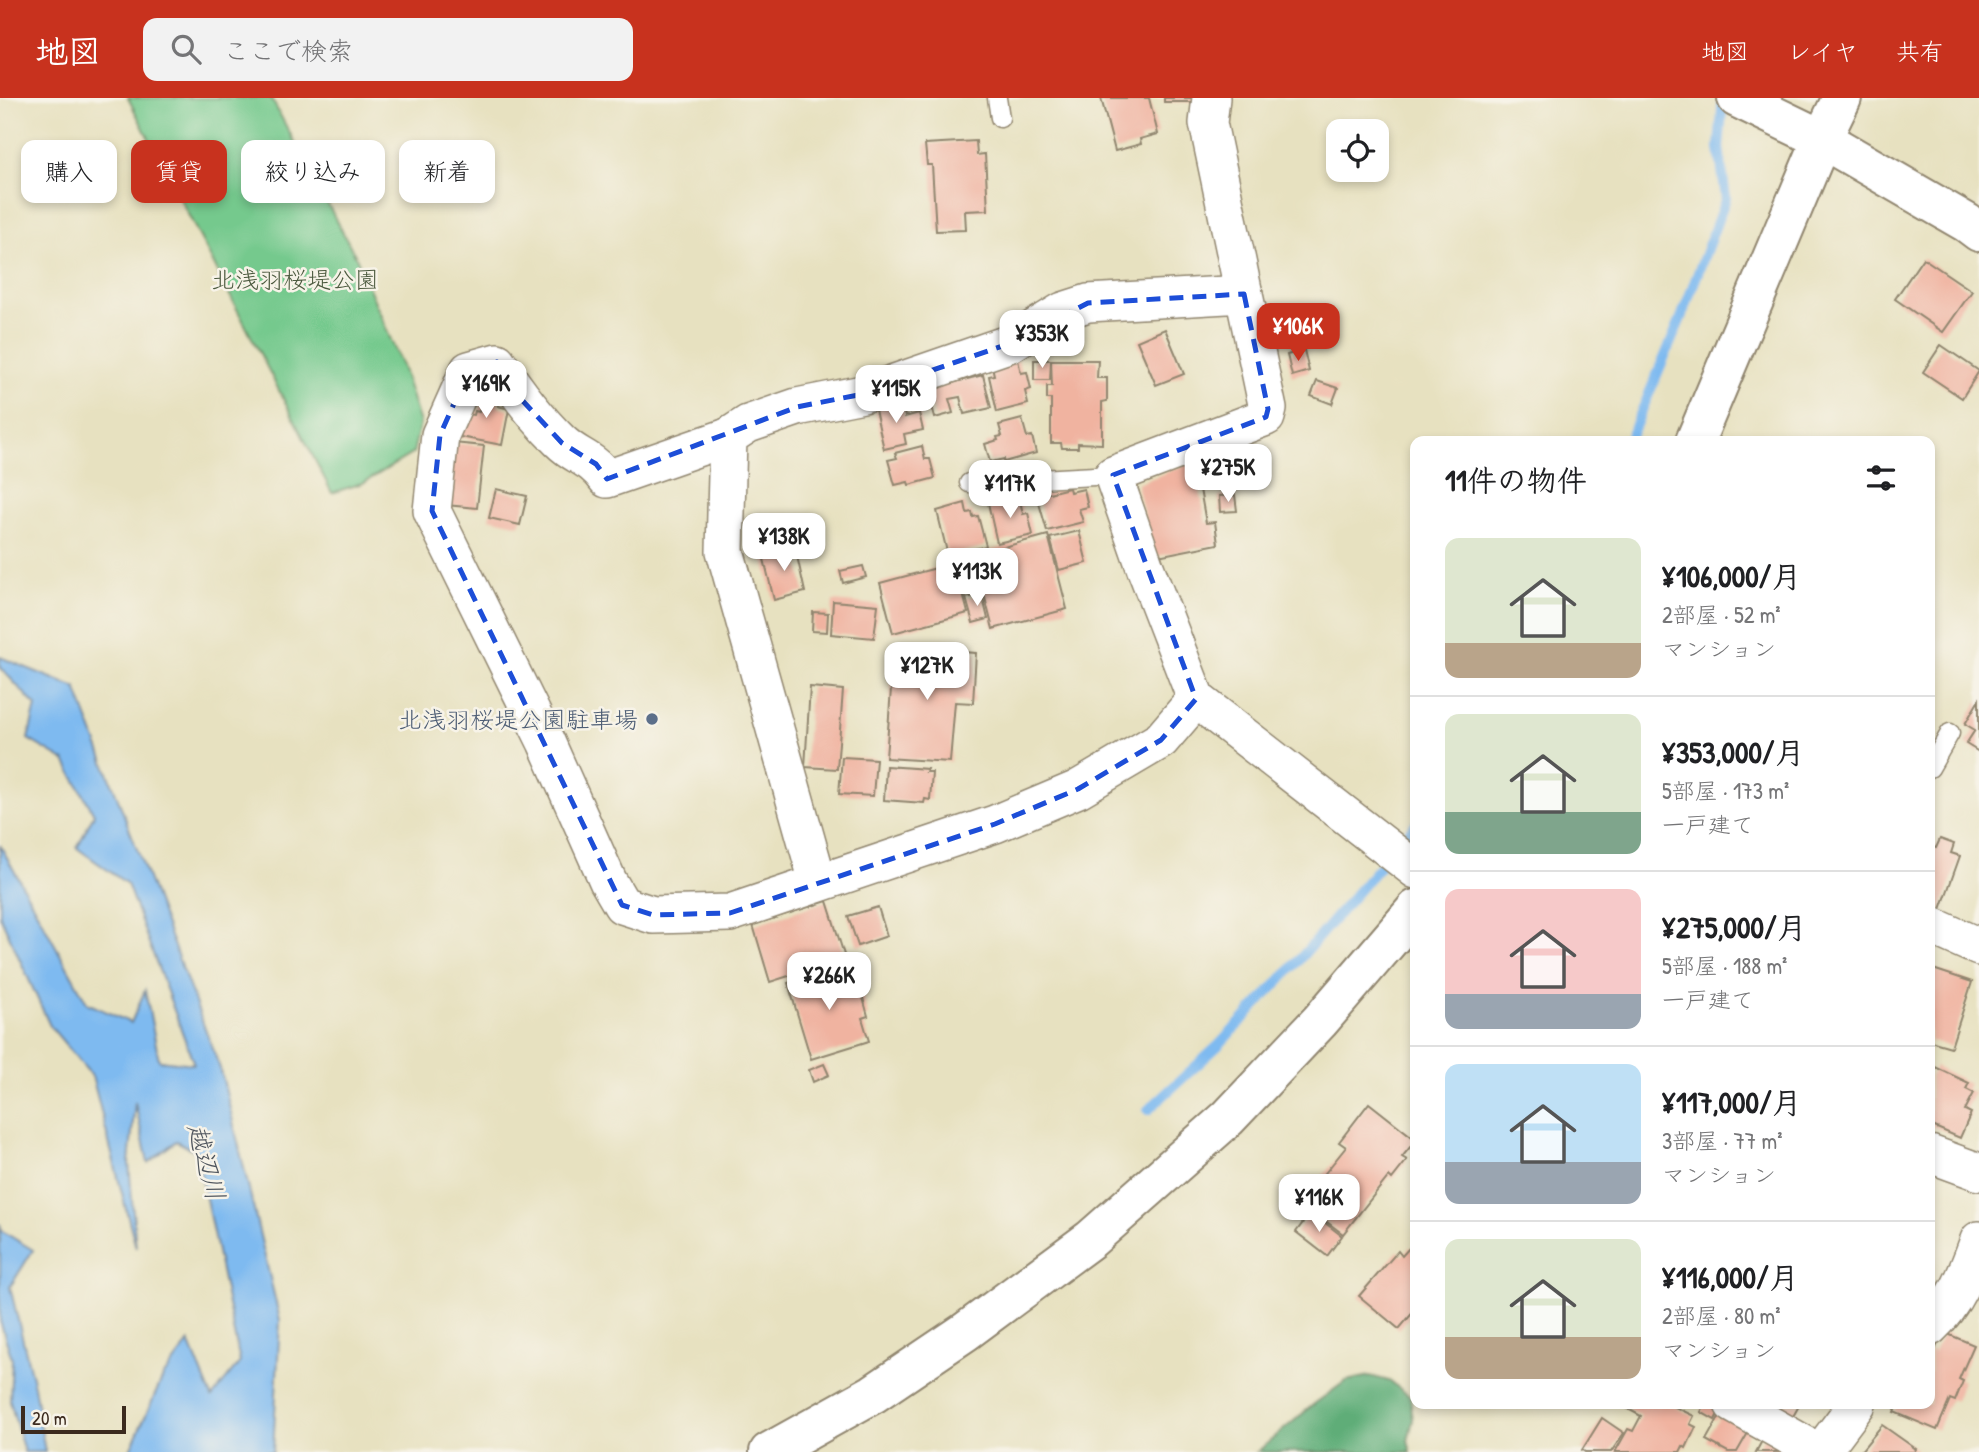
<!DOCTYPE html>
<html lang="ja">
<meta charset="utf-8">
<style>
body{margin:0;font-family:"Patrick Hand","Klee One",sans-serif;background:#f2f2f2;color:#202124;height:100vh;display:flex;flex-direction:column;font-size:26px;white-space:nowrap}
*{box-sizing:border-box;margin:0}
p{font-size:23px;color:#757577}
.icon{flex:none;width:38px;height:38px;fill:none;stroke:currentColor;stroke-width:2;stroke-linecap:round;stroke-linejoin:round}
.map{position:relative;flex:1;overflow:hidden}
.sheet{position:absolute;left:1410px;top:338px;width:525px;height:973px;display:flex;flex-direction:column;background:#fff;border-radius:14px;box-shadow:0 4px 10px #0003}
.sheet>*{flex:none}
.hud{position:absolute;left:21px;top:42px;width:665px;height:63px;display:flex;gap:14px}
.buttons{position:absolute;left:1326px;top:21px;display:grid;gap:14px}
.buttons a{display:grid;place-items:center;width:63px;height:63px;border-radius:14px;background:#fff;box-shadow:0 4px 10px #0003;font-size:35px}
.scale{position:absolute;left:21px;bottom:18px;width:105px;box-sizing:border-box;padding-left:7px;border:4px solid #3b2a1e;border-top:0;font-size:19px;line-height:24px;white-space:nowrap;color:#3b2a1e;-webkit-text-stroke:5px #f7f3e8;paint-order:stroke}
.price{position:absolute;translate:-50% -60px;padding:0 16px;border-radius:14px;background:#fff;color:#222;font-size:23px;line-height:46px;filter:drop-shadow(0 2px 4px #0008)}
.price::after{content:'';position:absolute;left:50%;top:42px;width:21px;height:16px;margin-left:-10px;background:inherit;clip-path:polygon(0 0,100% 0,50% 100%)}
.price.current{background:#c8321e;color:#fff}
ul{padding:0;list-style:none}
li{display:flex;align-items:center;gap:21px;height:175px;padding:0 35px}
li+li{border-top:2px solid #e0e0e0}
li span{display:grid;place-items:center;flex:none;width:196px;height:140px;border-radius:14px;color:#555}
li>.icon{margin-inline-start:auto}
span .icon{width:84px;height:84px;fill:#fffc;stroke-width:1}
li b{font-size:30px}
h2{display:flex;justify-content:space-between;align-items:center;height:84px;padding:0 35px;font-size:30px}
.tag{padding:0 24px;border-radius:14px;background:#fff;box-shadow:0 4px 10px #0003;font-size:24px;line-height:63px}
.tag.current{background:#c8321e;color:#fff}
header{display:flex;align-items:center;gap:42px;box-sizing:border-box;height:98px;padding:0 35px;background:#c8321e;color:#fff}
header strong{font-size:33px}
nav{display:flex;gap:38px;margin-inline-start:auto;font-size:24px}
.search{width:490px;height:63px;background:#f2f2f2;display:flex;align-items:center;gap:18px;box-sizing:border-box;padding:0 24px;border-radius:14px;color:#757577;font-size:26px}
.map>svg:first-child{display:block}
</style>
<header>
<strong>地図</strong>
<div class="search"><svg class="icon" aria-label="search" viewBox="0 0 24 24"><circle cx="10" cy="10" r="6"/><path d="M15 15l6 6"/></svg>ここで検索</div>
<nav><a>地図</a><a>レイヤ</a><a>共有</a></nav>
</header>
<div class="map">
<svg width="1979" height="1354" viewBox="0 0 1979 1354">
<rect width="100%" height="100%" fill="#f7f3e8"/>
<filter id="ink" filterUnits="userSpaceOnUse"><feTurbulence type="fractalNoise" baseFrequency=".0143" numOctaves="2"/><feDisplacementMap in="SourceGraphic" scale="14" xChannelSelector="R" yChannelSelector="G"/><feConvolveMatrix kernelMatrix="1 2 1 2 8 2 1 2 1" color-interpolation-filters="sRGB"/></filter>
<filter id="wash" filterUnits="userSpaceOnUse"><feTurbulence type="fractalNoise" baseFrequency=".00686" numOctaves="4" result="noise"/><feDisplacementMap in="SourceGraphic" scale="28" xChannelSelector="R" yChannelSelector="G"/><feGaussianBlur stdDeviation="1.57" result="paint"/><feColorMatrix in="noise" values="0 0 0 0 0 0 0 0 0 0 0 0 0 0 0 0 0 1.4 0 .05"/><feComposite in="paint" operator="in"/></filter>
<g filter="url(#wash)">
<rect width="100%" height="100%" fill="#e7e1c0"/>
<polygon fill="#74c98d" stroke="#587a56" stroke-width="2" points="128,0 271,0 356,159 402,268 420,325 413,355 365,384 332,395"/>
<polygon fill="#5fad78" stroke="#4d6c4b" stroke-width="2" points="1370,1278 1389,1283 1410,1298 1413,1322 1408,1343 1411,1354 1257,1354 1314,1306 1346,1283"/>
<g fill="#7ebaf0" stroke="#5c7287" stroke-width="2">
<polygon points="0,559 76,590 221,973 280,1222 273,1354 129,1354 163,1279 189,1244 212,1299 240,1264 196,1053 176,1043 148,1065 135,1004 129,1065 136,1150 92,978 50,928 0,818 0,747 87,905 131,925 145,892 159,962 194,966 127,786 77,750 94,716 65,663 28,641 36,608 0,569"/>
<polygon points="0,1126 2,1133 33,1152 10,1189 34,1288 45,1354 24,1354 10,1303 12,1261 0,1223"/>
</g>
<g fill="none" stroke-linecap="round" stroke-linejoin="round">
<g stroke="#7ebaf0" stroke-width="10">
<polyline points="1629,343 1681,220 1726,100 1719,50 1723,0"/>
<polyline points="1148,1012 1219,947 1298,863 1416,726"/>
</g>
</g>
<g id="blocks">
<g fill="#f0b3a0">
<polygon points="1101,0 1149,0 1158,36 1140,41 1141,46 1115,53"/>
<rect x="1164" y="0" width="30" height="4"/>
<polygon points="976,43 977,57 985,56 988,112 965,113 966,132 936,133 932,67 927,67 925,46"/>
<polygon points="1923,160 1972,193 1943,234 1895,201"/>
<polygon points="1165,231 1184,276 1156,287 1137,243"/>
<polygon points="1941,247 1979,273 1962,300 1923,274"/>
<polygon points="1304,252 1309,273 1292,278 1287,257"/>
<polygon points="1018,262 1021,275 1027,274 1031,291 1025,293 1028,306 997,314 989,278 994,277 992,268"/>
<polygon points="1034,262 1051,262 1050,282 1034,282"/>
<polygon points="1051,262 1098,262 1097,280 1107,280 1107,303 1102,304 1102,346 1078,345 1078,350 1062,350 1061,345 1051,345 1051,301 1047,301 1047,288 1052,288"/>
<polygon points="983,277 991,310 964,316 960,299 949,301 953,315 935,320 928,291"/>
<polygon points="1317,283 1338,290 1332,306 1311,298"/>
<polygon points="475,293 500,298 498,308 509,311 502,347 460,339 465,316 474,317 475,313 479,314 482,304 473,303"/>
<polygon points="902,305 905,319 919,315 923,332 904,336 906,346 884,351 875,312"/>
<polygon points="1022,321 1027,339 1032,338 1036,355 1004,364 1004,361 990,364 985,346 998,342 997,339 1002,338 999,327"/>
<polygon points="453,345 484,348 477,410 446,407"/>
<polygon points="922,348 925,361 930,361 935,380 909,387 908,384 895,387 888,362 897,360 895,355"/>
<polygon points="1195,363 1206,425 1215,424 1218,446 1158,458 1152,455 1137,386"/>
<polygon points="1069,390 1070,394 1084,391 1088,409 1079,411 1083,424 1047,433 1037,398"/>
<polygon points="496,391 527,398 520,427 489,420"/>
<polygon points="1235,397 1237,413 1220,414 1219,398"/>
<polygon points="1019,398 1023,416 1028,415 1033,437 997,445 988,405"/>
<polygon points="965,405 967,415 972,414 973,419 978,418 986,448 948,458 937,413"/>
<polygon points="1079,433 1087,465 1059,472 1050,440"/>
<polygon points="1048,437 1067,511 993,531 974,457"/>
<polygon points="795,449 805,494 774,502 763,457"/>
<polygon points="955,465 968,515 893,535 880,485"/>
<polygon points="863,468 866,479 843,485 840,473"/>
<polygon points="977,475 980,491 968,494 964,478"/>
<polygon points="982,496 988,521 973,525 966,500"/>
<polygon points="833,503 878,507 874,540 831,536"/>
<polygon points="813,514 828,515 827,534 812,533"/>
<polygon points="894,549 976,555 973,605 955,604 950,664 886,660"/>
<polygon points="810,589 843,592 837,671 805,669"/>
<polygon points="1979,602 1979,654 1966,646 1975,632 1965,626"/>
<polygon points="842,659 876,661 873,698 839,696"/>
<polygon points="886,668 927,671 926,674 932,674 930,702 925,701 924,705 884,702"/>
<polygon points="1940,741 1954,746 1951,755 1960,758 1940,814 1930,810 1930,748 1936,750"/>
<polygon points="827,803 845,860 770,884 753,827"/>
<polygon points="878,809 887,838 858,848 848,818"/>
<polygon points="845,867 855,899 862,896 868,918 862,920 869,943 811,961 788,885"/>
<polygon points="1930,870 1972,884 1951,949 1930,943"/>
<polygon points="824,966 829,977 813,984 809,972"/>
<polygon points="1935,969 1969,985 1966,991 1974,995 1965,1012 1971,1015 1960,1040 1930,1027 1930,979"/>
<polygon points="1369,1005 1416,1042 1402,1059 1407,1062 1392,1081 1389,1078 1343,1136 1311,1112 1327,1092 1338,1099 1318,1084 1346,1049 1339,1044"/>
<polygon points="1311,1114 1342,1138 1327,1158 1296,1134"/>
<polygon points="1410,1149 1416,1154 1416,1211 1399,1231 1359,1198 1398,1153 1402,1158"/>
<polygon points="1943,1234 1974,1247 1959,1281 1963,1283 1955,1303 1950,1301 1937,1332 1894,1314 1898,1306 1930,1306 1930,1253 1934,1254"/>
<polygon points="1631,1306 1669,1306 1694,1318 1690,1326 1696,1329 1686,1350 1683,1348 1680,1354 1615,1354 1628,1331 1633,1333 1641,1318 1628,1311"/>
<polygon points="1705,1306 1712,1306 1721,1310 1715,1322 1701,1314"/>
<polygon points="1760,1306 1800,1306 1791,1322"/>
<polygon points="1723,1312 1752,1328 1737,1354 1728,1354 1706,1342"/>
<polygon points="1602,1320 1624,1335 1611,1354 1585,1354 1582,1352"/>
<polygon points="1882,1327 1916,1351 1914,1354 1860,1354"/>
<polygon points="1764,1339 1791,1354 1756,1354"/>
</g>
</g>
</g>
<g filter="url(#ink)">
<use href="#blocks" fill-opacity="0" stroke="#91866f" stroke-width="2"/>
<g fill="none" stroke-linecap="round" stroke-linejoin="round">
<g stroke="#91866f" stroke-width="21">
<g id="lane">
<polyline points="997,0 1000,20"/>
<polyline points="969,385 1113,377"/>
<polyline points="1930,670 1950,635"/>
</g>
</g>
<g stroke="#91866f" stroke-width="40">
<g id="street">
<path d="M728 339 607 381C590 358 577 360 560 343 535 319 516 293 497 264L469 272 440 337 432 413 546 644 608 783 622 807 653 817 730 815 995 726 1078 691 1161 642 1196 601 1145 469 1113 377 1266 319 1268 311 1208 25 1211 0"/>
<polyline points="1196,601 1416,772"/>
<polyline points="818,784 725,453 728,339 748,326 797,309 863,296 1011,245 1063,213 1088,205 1244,196"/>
<polyline points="1930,827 1979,849"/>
<polyline points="1930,1056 1979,1074"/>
<path d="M1930 1229C1956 1205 1967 1175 1979 1142"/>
<polyline points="1733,1306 1818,1354"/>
<polyline points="1821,1354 1857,1306"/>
</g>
</g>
<g stroke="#91866f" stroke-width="42">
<g id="secondary">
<polyline points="1737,0 1822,41 1967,125 1979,134"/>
<polyline points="1695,343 1822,41 1842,0"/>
<polyline points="769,1354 873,1296 965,1234 1091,1141 1228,1020 1320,923 1416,811"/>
</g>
</g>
<use href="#lane" stroke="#fff" stroke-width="18"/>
<use href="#street" stroke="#fff" stroke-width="37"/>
<use href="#secondary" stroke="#fff" stroke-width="38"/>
</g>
</g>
<path fill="none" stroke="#1d4ed8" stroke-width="5" stroke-dasharray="14 9" stroke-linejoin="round" d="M1244 196 1268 311 1266 319 1113 377 1196 601 1161 642 1078 691 995 726 730 815 653 817 622 807 432 413 440 337 469 272 497 264 521 301 562 345 596 366 607 381 797 309 863 296 1011 245 1088 205Z"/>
<circle fill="#5c6f8a" stroke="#f7f3e8" stroke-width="2.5" cx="652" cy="621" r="7"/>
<g text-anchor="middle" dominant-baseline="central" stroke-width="5" stroke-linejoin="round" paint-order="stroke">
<g font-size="24" fill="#4c5a3f" stroke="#f7f3e8">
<text x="295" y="181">北浅羽桜堤公園</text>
</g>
<g font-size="24" fill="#4e5e75" stroke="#f7f3e8" text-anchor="end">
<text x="638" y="621">北浅羽桜堤公園駐車場</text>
</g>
<g font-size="26" font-style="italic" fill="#4f555d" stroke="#f7f3e8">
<text transform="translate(207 1064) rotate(75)">越辺川</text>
</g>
</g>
</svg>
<div class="buttons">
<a><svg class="icon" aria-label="locate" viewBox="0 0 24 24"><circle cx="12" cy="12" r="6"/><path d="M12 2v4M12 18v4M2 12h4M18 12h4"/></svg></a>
</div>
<div class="scale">20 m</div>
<b class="price current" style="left:1298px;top:265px">¥106K</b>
<b class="price" style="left:1042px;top:272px">¥353K</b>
<b class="price" style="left:486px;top:322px">¥169K</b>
<b class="price" style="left:896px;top:327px">¥115K</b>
<b class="price" style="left:1228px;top:406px">¥275K</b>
<b class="price" style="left:1010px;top:422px">¥117K</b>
<b class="price" style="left:784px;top:475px">¥138K</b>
<b class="price" style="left:977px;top:510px">¥113K</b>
<b class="price" style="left:927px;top:604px">¥127K</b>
<b class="price" style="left:829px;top:914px">¥266K</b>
<b class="price" style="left:1319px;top:1136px">¥116K</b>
<div class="hud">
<a class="tag">購入</a>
<a class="tag current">賃貸</a>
<a class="tag">絞り込み</a>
<a class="tag">新着</a>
</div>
<section class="sheet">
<h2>11件の物件<svg class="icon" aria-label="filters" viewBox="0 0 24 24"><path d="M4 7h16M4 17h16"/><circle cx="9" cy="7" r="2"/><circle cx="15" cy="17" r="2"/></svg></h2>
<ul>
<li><span style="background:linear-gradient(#dfe7d0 75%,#b9a48a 0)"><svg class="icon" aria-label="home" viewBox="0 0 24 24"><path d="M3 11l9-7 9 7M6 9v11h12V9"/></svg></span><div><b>¥106,000/月</b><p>2部屋 · 52 m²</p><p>マンション</p></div></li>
<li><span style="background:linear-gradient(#dfe7d0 70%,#7fa58c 0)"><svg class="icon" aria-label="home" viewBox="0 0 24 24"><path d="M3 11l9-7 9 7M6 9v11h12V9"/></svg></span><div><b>¥353,000/月</b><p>5部屋 · 173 m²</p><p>一戸建て</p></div></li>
<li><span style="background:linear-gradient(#f6c9c9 75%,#9aa5b1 0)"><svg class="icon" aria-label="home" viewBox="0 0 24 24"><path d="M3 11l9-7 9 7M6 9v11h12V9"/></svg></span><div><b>¥275,000/月</b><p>5部屋 · 188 m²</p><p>一戸建て</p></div></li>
<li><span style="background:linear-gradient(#bfe0f5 70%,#9aa5b1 0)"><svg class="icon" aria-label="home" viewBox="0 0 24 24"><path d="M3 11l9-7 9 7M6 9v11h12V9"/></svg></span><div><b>¥117,000/月</b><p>3部屋 · 77 m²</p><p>マンション</p></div></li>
<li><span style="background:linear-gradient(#dfe7d0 70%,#b9a48a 0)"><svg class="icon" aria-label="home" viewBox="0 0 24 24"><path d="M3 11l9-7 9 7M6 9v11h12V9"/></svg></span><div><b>¥116,000/月</b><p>2部屋 · 80 m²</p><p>マンション</p></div></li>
</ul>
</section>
</div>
